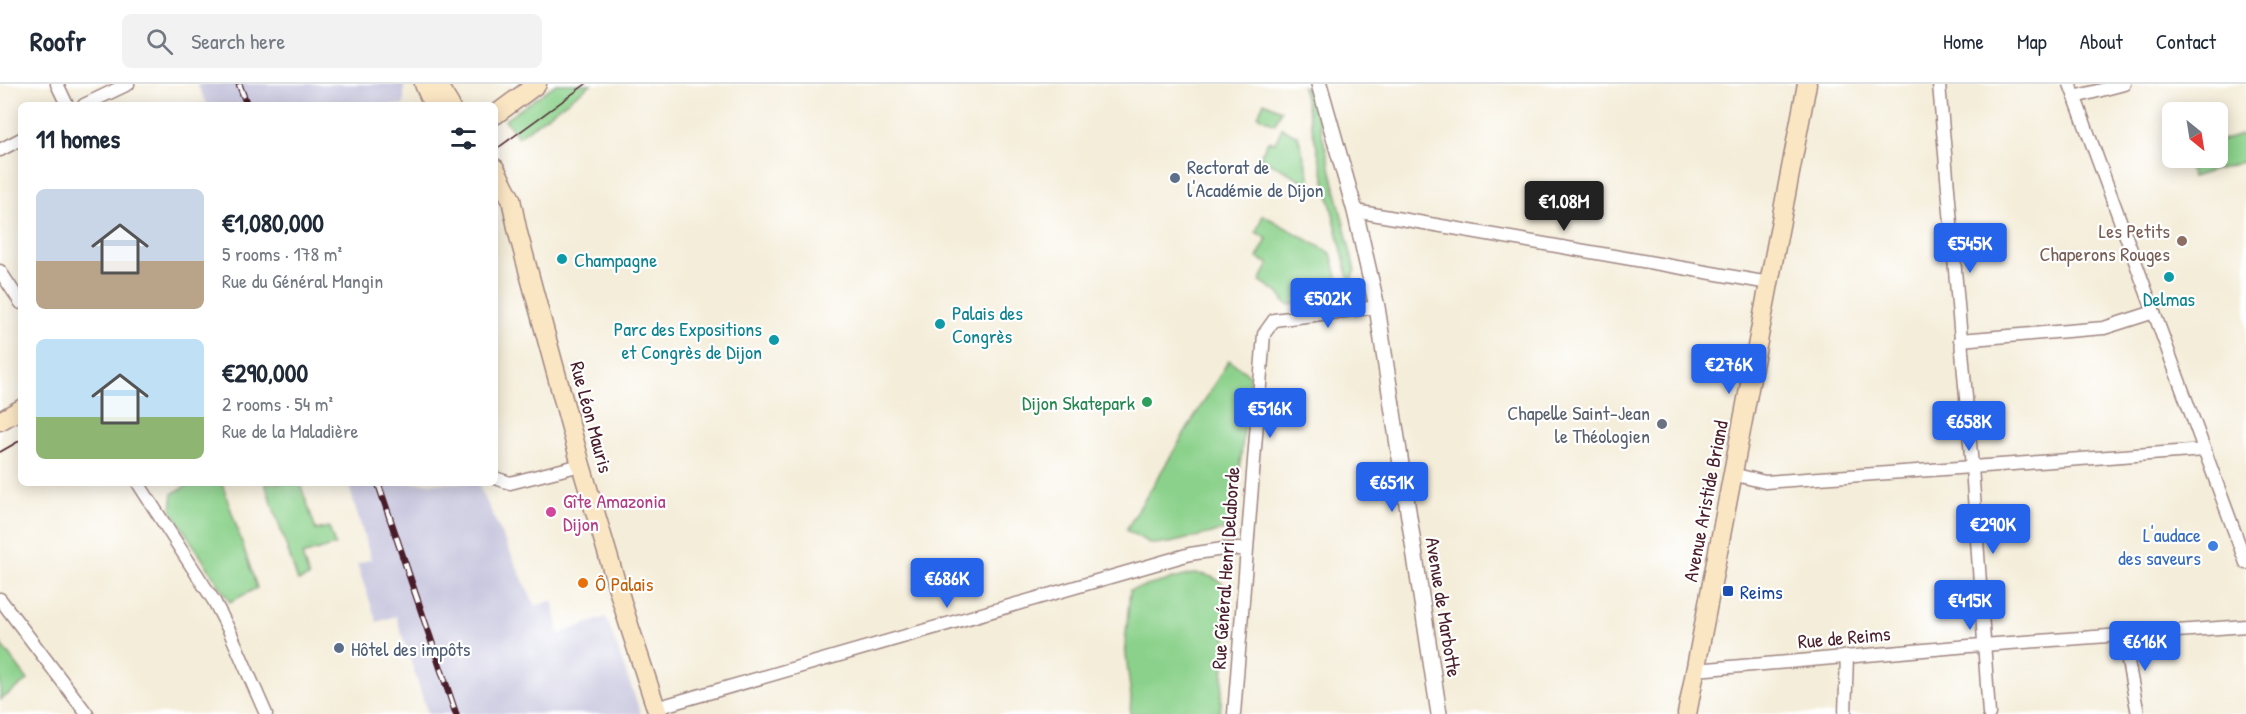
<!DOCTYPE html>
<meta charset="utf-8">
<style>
body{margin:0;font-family:"Patrick Hand",sans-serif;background:#f2f2f3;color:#1f2937;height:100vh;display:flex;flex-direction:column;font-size:22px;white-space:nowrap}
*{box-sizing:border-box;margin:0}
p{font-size:20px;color:#747a83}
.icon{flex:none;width:33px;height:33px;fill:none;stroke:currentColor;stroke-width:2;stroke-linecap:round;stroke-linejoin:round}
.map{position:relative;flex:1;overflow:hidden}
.side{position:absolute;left:18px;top:18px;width:480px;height:384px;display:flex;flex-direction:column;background:#fff;border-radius:9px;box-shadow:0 3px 15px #0003}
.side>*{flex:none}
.needle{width:39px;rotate:150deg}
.buttons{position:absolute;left:2162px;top:18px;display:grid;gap:12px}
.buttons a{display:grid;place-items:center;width:66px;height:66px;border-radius:9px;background:#fff;box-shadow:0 3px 15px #0003;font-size:30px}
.price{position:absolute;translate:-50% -51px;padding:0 14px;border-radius:6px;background:#2563eb;color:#fff;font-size:20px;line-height:39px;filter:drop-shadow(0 2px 3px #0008)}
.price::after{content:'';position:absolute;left:50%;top:36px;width:18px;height:14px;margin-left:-9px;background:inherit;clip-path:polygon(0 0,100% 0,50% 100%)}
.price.selected{background:#222;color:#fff}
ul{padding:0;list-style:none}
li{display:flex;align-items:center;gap:18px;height:150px;padding:0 18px}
li span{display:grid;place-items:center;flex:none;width:168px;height:120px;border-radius:9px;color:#555}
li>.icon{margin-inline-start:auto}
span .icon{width:72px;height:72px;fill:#fffc;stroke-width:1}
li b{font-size:26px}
h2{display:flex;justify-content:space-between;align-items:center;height:72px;padding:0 18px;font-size:26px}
header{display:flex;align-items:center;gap:36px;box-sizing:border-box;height:84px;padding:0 30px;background:#fff;border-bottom:2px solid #e0e1e3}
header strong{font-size:28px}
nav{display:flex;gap:33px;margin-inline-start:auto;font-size:21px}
.search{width:420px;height:54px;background:#f2f2f3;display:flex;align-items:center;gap:15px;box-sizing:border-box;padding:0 21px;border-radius:9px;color:#747a83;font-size:22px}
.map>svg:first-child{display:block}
</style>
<header>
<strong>Roofr</strong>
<div class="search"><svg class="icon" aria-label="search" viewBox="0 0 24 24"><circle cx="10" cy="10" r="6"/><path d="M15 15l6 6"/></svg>Search here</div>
<nav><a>Home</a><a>Map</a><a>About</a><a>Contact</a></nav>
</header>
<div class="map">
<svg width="2246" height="630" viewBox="0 0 2246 630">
<rect width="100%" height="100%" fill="#fff"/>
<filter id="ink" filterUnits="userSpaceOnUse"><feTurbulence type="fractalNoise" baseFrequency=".0167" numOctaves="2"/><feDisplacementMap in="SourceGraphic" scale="12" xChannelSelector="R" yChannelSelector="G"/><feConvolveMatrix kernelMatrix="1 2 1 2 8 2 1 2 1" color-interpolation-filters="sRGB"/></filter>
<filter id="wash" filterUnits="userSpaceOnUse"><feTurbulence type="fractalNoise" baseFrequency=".008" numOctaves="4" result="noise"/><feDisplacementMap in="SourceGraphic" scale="24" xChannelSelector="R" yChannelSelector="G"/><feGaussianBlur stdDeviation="1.35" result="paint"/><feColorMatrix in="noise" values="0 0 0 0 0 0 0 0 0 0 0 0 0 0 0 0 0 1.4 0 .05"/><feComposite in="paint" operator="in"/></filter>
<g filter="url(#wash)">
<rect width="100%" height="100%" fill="#f4edd9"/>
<g fill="#c3c1db">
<polygon points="197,0 404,0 404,21 207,21"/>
<polygon points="348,399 478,399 535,522 553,516 559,550 606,533 641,630 428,630 396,532 377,538 357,480 371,475"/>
</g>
<g fill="#8bd18b" stroke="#6a785b" stroke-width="1.5">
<polygon points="556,0 591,0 518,53 505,36"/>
<polygon points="1302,2 1312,8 1355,187 1350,200"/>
<polygon points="1264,18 1281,26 1275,40 1258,32"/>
<polygon points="1282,44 1298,52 1312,102 1260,73 1268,57 1275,59"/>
<polygon points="2246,49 2246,77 2192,93 2183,74 2217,74 2217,57"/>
<polygon points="1263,131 1331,169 1342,212 1289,221 1283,217 1279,209 1260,197 1269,180 1257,174 1267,155 1256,148"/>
<polygon points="1229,276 1250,291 1233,444 1170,459 1151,460 1126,446"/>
<polygon points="192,399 222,399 257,504 230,518 171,426 173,409"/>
<polygon points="265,399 300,399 316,446 329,443 335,461 302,471 309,493 298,497"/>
<path d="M1193 490C1209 489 1220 495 1230 507L1220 630H1130L1131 613 1125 562 1130 506Z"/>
<polygon points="0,559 28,596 0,616"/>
</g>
</g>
<g filter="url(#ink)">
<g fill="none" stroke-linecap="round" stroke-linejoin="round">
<g stroke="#9f8682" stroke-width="15">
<g id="minor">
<polyline points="57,0 67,21"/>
<polyline points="1939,0 1972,383 1989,630"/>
<polyline points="2070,0 2246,479"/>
<polyline points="2075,13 2124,0"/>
<polyline points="84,21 128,0"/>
<polyline points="0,66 21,55"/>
<polyline points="1355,127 1769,199"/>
<polyline points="0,187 21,219"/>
<polyline points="1960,256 2104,244 2154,228"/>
<polyline points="1732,390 1765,398 2205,366"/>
<polyline points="495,394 510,399 581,381"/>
<polyline points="138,399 214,517 230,548 266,630"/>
<polyline points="0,515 87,630"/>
<polyline points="2123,551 2138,630"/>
<polyline points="1696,586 1969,562 2246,542"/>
<polyline points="656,624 1190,470 1223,465 1245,465"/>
<polyline points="1234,630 1264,250 1274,236 1377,223"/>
<polyline points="1845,630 1847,572"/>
</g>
</g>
<g stroke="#9f8682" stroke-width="18">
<polyline id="tertiary" points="1319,0 1355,127 1377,223 1439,630"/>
</g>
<g stroke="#9f8682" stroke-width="21">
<g id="secondary">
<polyline points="424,0 433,21"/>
<polyline points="437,0 450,21"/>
<polyline points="495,31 537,0"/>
<polyline points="495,84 511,115 518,149 581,381 627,535 658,630"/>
<polyline points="0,337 21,325"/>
<polyline points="1687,630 1807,0"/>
</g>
</g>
<use href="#minor" stroke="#fff" stroke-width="12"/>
<use href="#tertiary" stroke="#fff" stroke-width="15"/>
<use href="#secondary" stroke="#fbe6c4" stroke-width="18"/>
<g stroke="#4a1f2b" stroke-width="1.5">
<polyline points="495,66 586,0"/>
<polyline points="0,368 21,356"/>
</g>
<g stroke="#4a1f2b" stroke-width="7">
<g id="rail">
<polyline points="239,0 247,21"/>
<polyline points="378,399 456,630"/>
</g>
</g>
<use href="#rail" stroke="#fff" stroke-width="4.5" stroke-dasharray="14" stroke-linecap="butt"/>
</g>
</g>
<g fill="#5c6f8a" stroke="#fff" stroke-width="2">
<circle cx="1175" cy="94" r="6"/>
<circle cx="339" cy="564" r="6"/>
</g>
<circle fill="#8d6e63" stroke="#fff" stroke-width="2" cx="2182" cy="157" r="6"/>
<g fill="#0f9aa8" stroke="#fff" stroke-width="2">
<circle cx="562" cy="175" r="6"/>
<circle cx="2169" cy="193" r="6"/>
<circle cx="940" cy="240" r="6"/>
<circle cx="774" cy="256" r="6"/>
</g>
<circle fill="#2e9e5b" stroke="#fff" stroke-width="2" cx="1147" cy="318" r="6"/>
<circle fill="#6b7280" stroke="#fff" stroke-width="2" cx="1662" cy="340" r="6"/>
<circle fill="#d1479c" stroke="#fff" stroke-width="2" cx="551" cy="428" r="6"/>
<circle fill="#3f7fe0" stroke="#fff" stroke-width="2" cx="2213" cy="462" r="6"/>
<circle fill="#e8710a" stroke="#fff" stroke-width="2" cx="583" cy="499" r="6"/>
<rect fill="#1a4fb4" stroke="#fff" stroke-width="2" x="1722" y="501" width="12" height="12" rx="3"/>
<g text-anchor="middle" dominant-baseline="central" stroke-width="4.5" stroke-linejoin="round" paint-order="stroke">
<g font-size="20" fill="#4e5e75" stroke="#fff" text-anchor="start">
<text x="1187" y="82">Rectorat de<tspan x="1187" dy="23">l'Académie de Dijon</tspan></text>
<text x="351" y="564">Hôtel des impôts</text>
</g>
<g font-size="20" fill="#785e54" stroke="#fff" text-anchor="end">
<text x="2170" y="146">Les Petits<tspan x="2170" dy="23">Chaperons Rouges</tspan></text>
</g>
<g font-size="20" fill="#0d838f" stroke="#fff" text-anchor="start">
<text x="574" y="175">Champagne</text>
<text x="2169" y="214" text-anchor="middle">Delmas</text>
<text x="952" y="228">Palais des<tspan x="952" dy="23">Congrès</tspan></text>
<text x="762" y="244" text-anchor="end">Parc des Expositions<tspan x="762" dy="23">et Congrès de Dijon</tspan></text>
</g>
<g font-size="20" fill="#27864d" stroke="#fff" text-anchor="end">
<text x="1135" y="318">Dijon Skatepark</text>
</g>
<g font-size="20" fill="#5b616d" stroke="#fff" text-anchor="end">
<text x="1650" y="328">Chapelle Saint-Jean<tspan x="1650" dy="23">le Théologien</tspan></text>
</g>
<g font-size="20" fill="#4a1f2b" stroke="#fff">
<text transform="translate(592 333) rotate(75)">Rue Léon Mauris</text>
<text transform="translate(1705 417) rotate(-79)">Avenue Aristide Briand</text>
<text transform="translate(1225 484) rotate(-86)">Rue Général Henri Delaborde</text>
<text transform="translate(1444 523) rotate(81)">Avenue de Marbotte</text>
<text transform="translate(1844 553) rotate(-5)">Rue de Reims</text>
</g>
<g font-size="20" fill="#b23c85" stroke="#fff" text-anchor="start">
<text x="563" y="416">Gîte Amazonia<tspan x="563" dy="23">Dijon</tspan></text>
</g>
<g font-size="20" fill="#366cbe" stroke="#fff" text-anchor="end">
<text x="2201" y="450">L'audace<tspan x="2201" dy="23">des saveurs</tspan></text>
</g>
<g font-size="20" fill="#c56008" stroke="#fff" text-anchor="start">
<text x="595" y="499">Ô Palais</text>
</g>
<g font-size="20" fill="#164399" stroke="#fff" text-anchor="start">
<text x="1740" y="507">Reims</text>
</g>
</g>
</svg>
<div class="buttons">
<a><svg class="needle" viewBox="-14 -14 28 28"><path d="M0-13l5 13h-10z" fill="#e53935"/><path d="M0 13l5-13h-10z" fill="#747a83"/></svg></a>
</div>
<b class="price selected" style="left:1564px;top:148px">€1.08M</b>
<b class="price" style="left:1970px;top:190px">€545K</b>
<b class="price" style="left:1328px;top:245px">€502K</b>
<b class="price" style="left:1729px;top:311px">€276K</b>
<b class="price" style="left:1270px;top:355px">€516K</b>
<b class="price" style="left:1969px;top:368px">€658K</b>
<b class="price" style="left:1392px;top:429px">€651K</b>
<b class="price" style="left:1993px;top:471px">€290K</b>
<b class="price" style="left:947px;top:525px">€686K</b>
<b class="price" style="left:1970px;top:547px">€415K</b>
<b class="price" style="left:2145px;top:588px">€616K</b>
<section class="side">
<h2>11 homes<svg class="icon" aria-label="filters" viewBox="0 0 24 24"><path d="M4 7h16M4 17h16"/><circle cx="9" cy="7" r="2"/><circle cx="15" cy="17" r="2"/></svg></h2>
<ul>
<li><span style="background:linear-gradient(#c9d6e8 60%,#b9a48a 0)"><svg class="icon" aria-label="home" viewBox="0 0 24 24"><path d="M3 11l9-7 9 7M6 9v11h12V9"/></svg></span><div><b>€1,080,000</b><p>5 rooms · 178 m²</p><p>Rue du Général Mangin</p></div></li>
<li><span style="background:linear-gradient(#bfe0f5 65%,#8fb573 0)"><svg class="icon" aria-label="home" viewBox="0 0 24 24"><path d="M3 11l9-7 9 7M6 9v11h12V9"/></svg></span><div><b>€290,000</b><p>2 rooms · 54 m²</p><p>Rue de la Maladière</p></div></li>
</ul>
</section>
</div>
